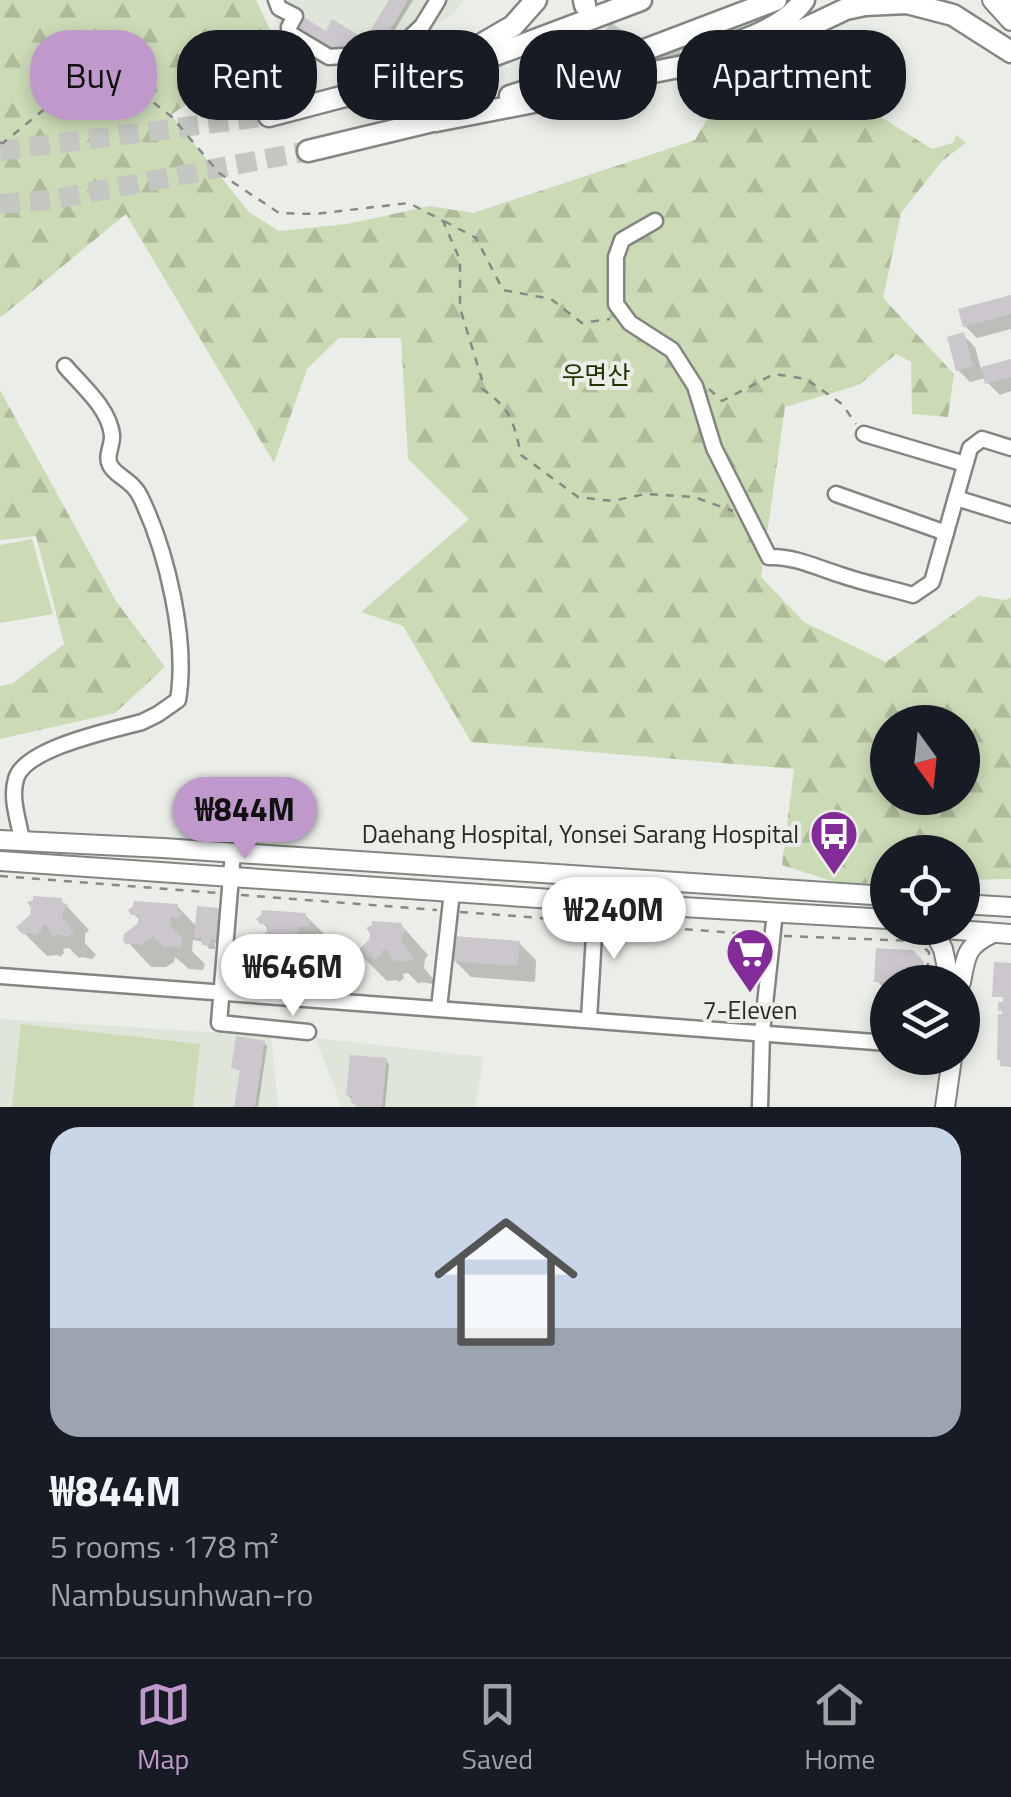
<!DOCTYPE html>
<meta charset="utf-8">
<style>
body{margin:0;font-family:"Titillium Web","Noto Sans KR",sans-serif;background:#242831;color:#f1f3f6;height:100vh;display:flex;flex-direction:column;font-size:38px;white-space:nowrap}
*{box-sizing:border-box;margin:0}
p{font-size:32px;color:#9ea1a6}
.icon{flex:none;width:55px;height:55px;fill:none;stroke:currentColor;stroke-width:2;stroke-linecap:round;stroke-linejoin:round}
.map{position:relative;height:1107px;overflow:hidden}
.sheet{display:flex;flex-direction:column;background:#171b24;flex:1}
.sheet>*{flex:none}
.top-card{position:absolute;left:30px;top:30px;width:952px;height:90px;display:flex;gap:20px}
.needle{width:65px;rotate:165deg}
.controls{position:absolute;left:870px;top:705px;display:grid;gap:20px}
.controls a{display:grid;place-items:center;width:110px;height:110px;border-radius:50%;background:#171b24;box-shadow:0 5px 15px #0003;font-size:50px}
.price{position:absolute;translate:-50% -85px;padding:0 22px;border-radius:35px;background:#fff;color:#222;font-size:32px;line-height:65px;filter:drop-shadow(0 2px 5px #0008)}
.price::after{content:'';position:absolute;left:50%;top:60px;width:30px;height:22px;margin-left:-15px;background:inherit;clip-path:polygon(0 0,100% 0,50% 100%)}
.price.active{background:#c099cc;color:#111}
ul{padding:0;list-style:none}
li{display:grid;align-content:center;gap:20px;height:530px;padding:0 50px}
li+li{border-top:2px solid #363941}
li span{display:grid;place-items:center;height:310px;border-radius:30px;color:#555}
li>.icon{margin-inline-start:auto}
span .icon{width:180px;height:180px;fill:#fffc;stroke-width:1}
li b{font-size:42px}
.pill{padding:0 35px;border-radius:40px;background:#171b24;box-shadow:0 5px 15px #0003;font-size:35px;line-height:90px}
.pill.active{background:#c099cc;color:#111}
.menu{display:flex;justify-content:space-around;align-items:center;height:140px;border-top:2px solid #363941;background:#171b24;font-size:28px;color:#9ea1a6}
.menu a{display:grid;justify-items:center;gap:5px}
.menu .active{color:#c099cc}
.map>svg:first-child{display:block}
</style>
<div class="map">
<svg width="1011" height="1107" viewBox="0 0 1011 1107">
<defs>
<pattern id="forest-firs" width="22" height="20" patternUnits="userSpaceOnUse" patternTransform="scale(2.5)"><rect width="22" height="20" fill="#cbdbb6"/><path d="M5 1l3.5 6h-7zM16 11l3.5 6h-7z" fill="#aebc9c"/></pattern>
</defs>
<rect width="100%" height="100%" fill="#ebeee8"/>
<g fill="#dfe5d8">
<polygon points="269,0 464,0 453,14 427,30 390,63 341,66 289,54"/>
<polygon points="0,1019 271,1036 278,1107 0,1107"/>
<polygon points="315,1038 484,1057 475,1107 342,1107"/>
</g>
<g fill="#cbdbb6">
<polygon points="32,539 53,614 0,623 0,545"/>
<polygon points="21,1024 200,1044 193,1107 12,1107"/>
</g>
<g fill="url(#forest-firs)" fill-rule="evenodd">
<path d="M0 0H256L276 42 171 115 249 212 279 231 347 224 430 206 473 213 695 140 730 80 794 65 827 46 829 59 817 77 932 149 953 143 956 135 966 143 942 161 901 213 883 298 954 374 948 417 912 414 911 362 896 354 859 385 785 407 761 577 804 622 886 662 979 596 1006 600 1011 597V879L963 880 962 852H888L887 882 841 884 782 865 794 769 471 742 403 626 361 612 469 519 408 459 401 338H339L307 369 274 463 126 214 0 318ZM888 722H962V798H888Z"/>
<polygon points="0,390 116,601 165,667 115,713 0,739 0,686 13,683 64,644 36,536 0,540"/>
</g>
<g fill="#0003">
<polygon points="392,0 413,0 381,53 352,47 347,55 336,48 334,52 298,31 366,42"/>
<polygon points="1011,298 1011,329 977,338 965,326"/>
<polygon points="963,335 975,347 981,369 1011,361 1011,391 1000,395 987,382 986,378 970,382 958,370"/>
<polygon points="61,900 89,930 85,934 85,943 96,955 92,959 82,957 79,958 69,948 63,949 64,953 60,957 58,955 47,956 23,932"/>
<polygon points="177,906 198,928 218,910 222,915 220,943 215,943 215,949 209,949 205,942 193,940 192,951 205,964 203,970 189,969 175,957 174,962 166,967 151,967 126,940 141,921 131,911"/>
<polygon points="305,915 328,938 328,944 332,948 321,949 320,960 333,973 331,979 317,978 303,966 302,971 294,976 280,975 254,949 269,934 269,930 260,920"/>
<polygon points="401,925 428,955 425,959 424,968 435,981 432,984 421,982 419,984 408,973 403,974 404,978 399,982 397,980 387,981 363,957"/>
<polygon points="519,943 536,960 535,982 471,977 454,960"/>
<polygon points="912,953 931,972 930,982 888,982 888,990 885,989 877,981"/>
<polygon points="264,1043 267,1046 258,1107 237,1107 243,1072 234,1068"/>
<polygon points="386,1061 389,1064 385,1107 358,1107 348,1095"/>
</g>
<g fill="#cbc7cc">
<polygon points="389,0 408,0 377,52 368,47 363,54 348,46 343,54 332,47 330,51 292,28 300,15 326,31 332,19 365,39"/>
<polygon points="1011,295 1011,314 963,327 958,309"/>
<polygon points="964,332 973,366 956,371 947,337"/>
<polygon points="1011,359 1011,377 985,384 981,367"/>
<polygon points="33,896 62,898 62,902 68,905 63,910 62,917 74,932 68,937 57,934 54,937 48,929 49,927 45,925 42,926 42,929 35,936 32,933 22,934 16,927 30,915 31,908 27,902 33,900"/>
<polygon points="134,901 178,904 177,909 182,914 178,918 170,917 170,925 182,938 182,945 178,949 176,946 163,947 158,940 154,940 155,935 152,935 151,940 148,940 142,945 129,943 127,945 123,941 124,934 138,923 139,915 131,915 128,910 133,906"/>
<polygon points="197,906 219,908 216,940 211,939 210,946 202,945 202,938 194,938"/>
<polygon points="262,910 306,913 306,918 311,923 306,927 299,926 298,934 311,947 311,954 306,958 304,955 291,955 283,949 283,944 280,944 280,949 270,954 257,952 255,954 251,950 252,943 267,932 267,924 260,924 256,919 261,915"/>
<polygon points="372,921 402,923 401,927 407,930 402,935 402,942 414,958 407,962 397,960 394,962 388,954 389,952 385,950 381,951 382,954 374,961 372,958 361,959 357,956 356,952 369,940 370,933 366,928 372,925"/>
<polygon points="453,936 520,941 518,966 451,961"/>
<polygon points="876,948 913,950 924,962 923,982 874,982"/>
<polygon points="994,962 1011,963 1011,1067 1000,1066 1000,1060 997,1060 998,1014 1002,1014 1002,1011 998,1011 998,1002 1003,1002 1003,997 992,997"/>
<polygon points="236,1036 265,1041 255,1107 234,1107 240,1070 231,1068"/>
<polygon points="350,1055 387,1058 382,1107 355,1107 356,1104 351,1103 352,1096 346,1096"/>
</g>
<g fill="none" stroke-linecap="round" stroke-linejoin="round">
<g stroke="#c4c7c1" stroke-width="20" stroke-dasharray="20 10" stroke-linecap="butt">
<path d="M586 7C611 51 663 58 709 50"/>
<polyline points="0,151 269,116"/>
<polyline points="0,204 50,200 308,151"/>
</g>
<g stroke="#838680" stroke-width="19">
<g id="minor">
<polyline points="276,0 279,8 295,16 289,27 289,33 329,57 370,54 388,58 422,26 438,0"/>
<polyline points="1009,0 1011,3"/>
<path d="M655 221 622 240 616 257V304L630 323 672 350 695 386 714 448 769 557C794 556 818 568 841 575 864 583 889 588 913 595L932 582 970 448 982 439 1011 448"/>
<polyline points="864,434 965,464"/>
<polyline points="836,494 946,533"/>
<polyline points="956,498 1011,515"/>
<path d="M22 841C19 821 10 799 16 779 24 748 113 730 142 722L158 714 178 700C188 641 167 552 141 498 133 480 116 477 110 465 105 456 113 445 112 435 109 408 82 386 65 366"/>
<polyline points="233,852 219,1023 308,1032"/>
<polyline points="0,976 888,1043"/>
<polyline points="439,1008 452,892"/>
<polyline points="589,1019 596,902"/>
<polyline points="760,1107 762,1032 775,912"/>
</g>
</g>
<g stroke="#838680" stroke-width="22">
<g id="major">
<polyline points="992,0 1011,21"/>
<polyline points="0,840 163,848 888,896"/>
<polyline points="0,861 596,902 888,919"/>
<polyline points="962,904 1011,907"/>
<polyline points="931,928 1011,934"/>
<polyline points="932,928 943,949 950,982"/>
<path d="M961 982C966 956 966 946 991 934"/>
<polyline points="945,1107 952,1058"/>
</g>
</g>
<g stroke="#838680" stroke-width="25">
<g id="highway">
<polyline points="584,0 585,5"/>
<path d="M735 43C759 35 789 21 804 0"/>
<polyline points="463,55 513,26 536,0"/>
<polyline points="510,96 597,68 776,0"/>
<polyline points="269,116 482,60 641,0"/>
<polyline points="436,121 539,101 633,76 740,55 770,45 846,9 865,5 907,3 953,15 1011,52"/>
<polyline points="308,151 445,118"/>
</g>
</g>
<g stroke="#878985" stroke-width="2.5" stroke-dasharray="8 8" stroke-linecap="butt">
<path d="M0 143H3L47 107 86 87 136 89 172 117 219 173 279 213 315 214 409 203 443 221 460 260V308L483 383 482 389C511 408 514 423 521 455L578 497 612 501 645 494 694 497 733 511"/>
<polyline points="444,221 476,238 503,290 551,299 582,323 610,319"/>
<polyline points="709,389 722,401 774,374 806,379 842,404 856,424"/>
<polyline points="0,876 218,893"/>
<polyline points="241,895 437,910"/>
<polyline points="460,912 582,921"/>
<polyline points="605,923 761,935"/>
<polyline points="784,936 916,941 929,952 926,982"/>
</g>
<use href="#minor" stroke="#fff" stroke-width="14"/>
<use href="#major" stroke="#fff" stroke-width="18"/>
<use href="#highway" stroke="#fff" stroke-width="20"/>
</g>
<defs>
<g id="bus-pin" transform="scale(2.5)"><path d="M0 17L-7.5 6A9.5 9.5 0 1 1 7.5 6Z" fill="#832b99" stroke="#ebeee8"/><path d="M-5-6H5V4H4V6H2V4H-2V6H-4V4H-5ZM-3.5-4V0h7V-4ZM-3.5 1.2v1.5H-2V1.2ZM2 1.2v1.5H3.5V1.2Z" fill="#fff"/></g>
<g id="supermarket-pin" transform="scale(2.5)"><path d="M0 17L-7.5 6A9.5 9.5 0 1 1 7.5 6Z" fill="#832b99" stroke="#ebeee8"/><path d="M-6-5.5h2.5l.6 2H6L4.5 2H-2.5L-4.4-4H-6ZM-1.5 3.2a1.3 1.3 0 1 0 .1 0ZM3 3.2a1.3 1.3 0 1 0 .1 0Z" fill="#fff"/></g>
</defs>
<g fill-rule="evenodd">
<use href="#bus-pin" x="834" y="834"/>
<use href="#supermarket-pin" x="750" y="952"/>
</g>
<g text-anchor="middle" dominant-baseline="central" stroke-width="8" stroke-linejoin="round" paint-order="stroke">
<g font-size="25" fill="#213200" stroke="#ebeee8">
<text x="596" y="375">우면산</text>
</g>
<g font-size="25" fill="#282926" stroke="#ebeee8" text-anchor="end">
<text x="799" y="834">Daehang Hospital, Yonsei Sarang Hospital</text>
<text x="750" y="1010" text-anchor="middle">7-Eleven</text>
</g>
</g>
</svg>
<div class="controls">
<a><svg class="needle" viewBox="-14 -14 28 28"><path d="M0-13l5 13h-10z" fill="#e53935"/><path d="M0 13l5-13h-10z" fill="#9ea1a6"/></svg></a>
<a><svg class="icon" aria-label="locate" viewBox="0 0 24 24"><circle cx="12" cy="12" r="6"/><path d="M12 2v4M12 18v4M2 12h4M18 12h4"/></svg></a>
<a><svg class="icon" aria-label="layers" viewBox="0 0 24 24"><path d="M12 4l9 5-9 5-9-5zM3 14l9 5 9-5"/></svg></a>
</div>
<b class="price active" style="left:245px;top:862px">₩844M</b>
<b class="price" style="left:614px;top:962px">₩240M</b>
<b class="price" style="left:293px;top:1019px">₩646M</b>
<div class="top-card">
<a class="pill active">Buy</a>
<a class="pill">Rent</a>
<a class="pill">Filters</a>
<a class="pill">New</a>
<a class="pill">Apartment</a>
</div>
</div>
<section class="sheet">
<ul>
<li><span style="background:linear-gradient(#c9d6e8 65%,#9aa5b1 0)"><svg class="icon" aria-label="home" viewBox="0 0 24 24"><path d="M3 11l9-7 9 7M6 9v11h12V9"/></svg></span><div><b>₩844M</b><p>5 rooms · 178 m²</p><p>Nambusunhwan-ro</p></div></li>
</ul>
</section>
<nav class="menu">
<a class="active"><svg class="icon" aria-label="map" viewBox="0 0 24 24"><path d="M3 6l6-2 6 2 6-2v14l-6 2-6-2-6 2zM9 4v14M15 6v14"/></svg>Map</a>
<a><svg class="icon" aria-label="saved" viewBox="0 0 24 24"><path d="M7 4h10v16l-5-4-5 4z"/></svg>Saved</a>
<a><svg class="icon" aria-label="home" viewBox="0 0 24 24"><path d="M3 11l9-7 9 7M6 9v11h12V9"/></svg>Home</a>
</nav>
